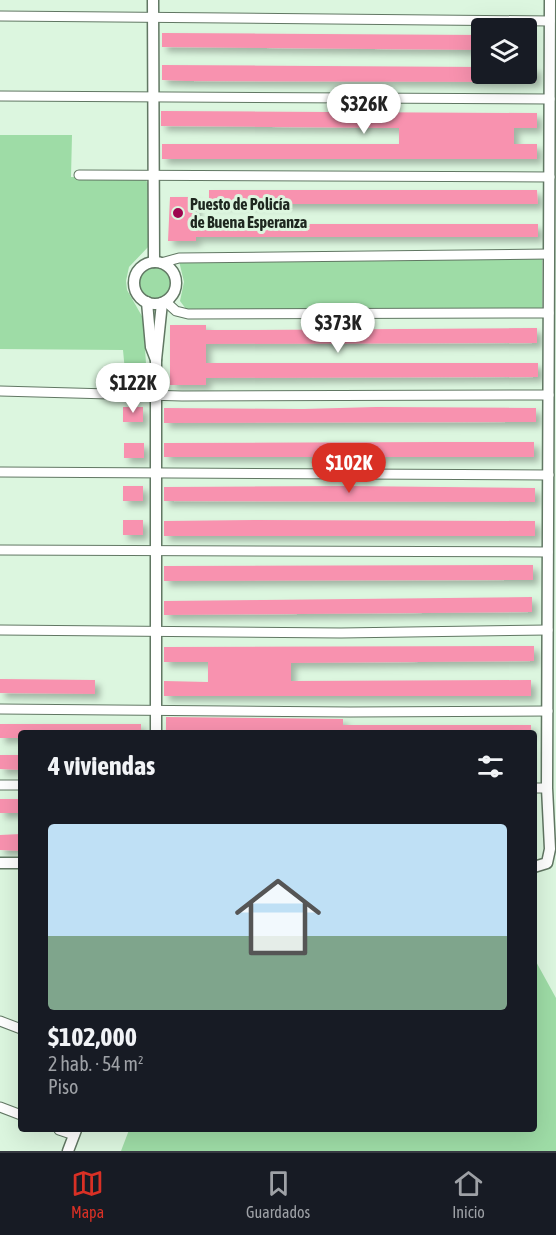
<!DOCTYPE html>
<html lang="es">
<meta charset="utf-8">
<style>
body{margin:0;font-family:"Asap Condensed",sans-serif;background:#20242c;color:#f1f3f6;height:100vh;display:flex;flex-direction:column;font-size:22px;white-space:nowrap}
*{box-sizing:border-box;margin:0}
p{font-size:20px;color:#9ea1a6}
.icon{flex:none;width:33px;height:33px;fill:none;stroke:currentColor;stroke-width:2;stroke-linecap:round;stroke-linejoin:round}
.map{position:relative;flex:1;overflow:hidden}
.panel{position:absolute;left:18px;top:730px;width:519px;height:402px;display:flex;flex-direction:column;background:#171b24;border-radius:6px;box-shadow:0 6px 24px #0002}
.panel>*{flex:none}
.controls{position:absolute;left:471px;top:18px;display:grid;gap:12px}
.controls a{display:grid;place-items:center;width:66px;height:66px;border-radius:6px;background:#171b24;box-shadow:0 6px 24px #0002;font-size:30px}
.price{position:absolute;translate:-50% -51px;padding:0 14px;border-radius:21px;background:#fff;color:#222;font-size:20px;line-height:39px;filter:drop-shadow(0 2px 3px #0008)}
.price::after{content:'';position:absolute;left:50%;top:36px;width:18px;height:14px;margin-left:-9px;background:inherit;clip-path:polygon(0 0,100% 0,50% 100%)}
.price.on{background:#d93025;color:#fff}
ul{padding:0;list-style:none}
li{display:grid;align-content:center;gap:12px;height:318px;padding:0 30px}
li+li{border-top:2px solid #363941}
li span{display:grid;place-items:center;height:186px;border-radius:6px;color:#555}
li>.icon{margin-inline-start:auto}
span .icon{width:108px;height:108px;fill:#fffc;stroke-width:1}
li b{font-size:26px}
h2{display:flex;justify-content:space-between;align-items:center;height:72px;padding:0 30px;font-size:26px}
.tabs{display:flex;justify-content:space-around;align-items:center;height:84px;border-top:2px solid #363941;background:#171b24;font-size:16px;color:#9ea1a6}
.tabs a{display:grid;justify-items:center;gap:3px}
.tabs .on{color:#d93025}
.map>svg:first-child{display:block}
</style>
<div class="map">
<svg width="556" height="1151" viewBox="0 0 556 1151">
<defs>
<filter id="shadow"><feDropShadow dx="5" dy="5" stdDeviation="3" flood-color="#0004"/></filter>
</defs>
<rect width="100%" height="100%" fill="#dcf6df"/>
<g fill="#9edca6">
<polygon points="0,135 72,135 71,177 140,177 146,180 149,186 149,246 129,267 126,281 127,290 143,318 147,379 143,385 129,387 126,382 123,350 0,349"/>
<polygon points="542,256 542,308 214,310 186,309 180,301 184,282 179,261"/>
<circle cx="155" cy="283" r="17"/>
<polygon points="534,958 556,998 556,1151 121,1151 129,1130 534,1130"/>
</g>
<g fill="#f892af" filter="url(#shadow)">
<polygon points="162,33 482,35 482,50 162,47"/>
<polygon points="162,65 482,67 482,74 526,74 526,67 536,67 536,82 186,81 162,80"/>
<polygon points="161,111 537,113 537,128 514,128 514,144 537,144 537,159 162,159 162,144 399,144 399,128 161,126"/>
<polygon points="209,190 537,190 538,204 209,204"/>
<polygon points="170,197 196,197 196,224 538,224 538,237 196,237 196,241 168,241"/>
<polygon points="170,325 206,325 206,330 254,330 537,328 537,343 206,344 206,363 538,363 538,377 206,378 206,385 170,385"/>
<rect x="123" y="407" width="20" height="15"/>
<polygon points="376,407 536,408 536,422 164,423 164,408 303,409"/>
<polygon points="441,442 534,442 534,457 164,457 164,443"/>
<rect x="124" y="443" width="20" height="15"/>
<rect x="123" y="486" width="20" height="15"/>
<polygon points="348,486 535,488 535,502 164,501 164,487"/>
<rect x="123" y="520" width="20" height="15"/>
<polygon points="255,520 535,521 535,536 164,536 164,521"/>
<polygon points="533,565 533,580 164,581 164,566"/>
<polygon points="532,597 532,612 164,615 164,601"/>
<polygon points="534,646 534,661 291,663 291,681 531,680 531,696 164,696 164,681 208,682 208,662 164,662 164,647"/>
<polygon points="0,679 95,680 95,694 0,693"/>
<polygon points="166,717 343,719 343,725 531,725 531,734 166,734"/>
<polygon points="0,724 141,724 141,734 21,734 21,738 0,738"/>
<polygon points="0,755 21,755 21,770 0,769"/>
<rect x="0" y="799" width="21" height="14"/>
<polygon points="21,834 21,851 0,850 0,835"/>
</g>
<g fill="none" stroke-linecap="round" stroke-linejoin="round">
<g stroke="#617763" stroke-width="11">
<g id="minor">
<polyline points="0,16 550,21"/>
<polyline points="0,96 550,99"/>
<polyline points="79,175 550,177"/>
<polyline points="161,263 179,258 549,254"/>
<polyline points="165,301 176,311 188,314 549,313"/>
<polyline points="0,391 182,396 549,395"/>
<polyline points="0,472 549,475"/>
<polyline points="0,550 548,552"/>
<polyline points="0,630 341,633 548,630"/>
<polyline points="0,709 350,712 548,711"/>
<polyline points="0,785 21,785"/>
<polyline points="534,788 547,788"/>
<polyline points="0,1021 21,1029"/>
<polyline points="0,1107 21,1115"/>
<polyline points="59,1130 74,1135"/>
</g>
</g>
<g stroke="#617763" stroke-width="13">
<g id="tertiary">
<polyline points="153,0 154,262"/>
<circle cx="155" cy="283" r="21"/>
<polyline points="147,302 151,347 156,360"/>
<polyline points="156,734 156,360 162,303"/>
<polyline points="0,863 21,863"/>
<polyline points="534,867 547,863 550,849 547,788 550,0"/>
<polyline points="68,1151 76,1130"/>
</g>
</g>
<use href="#minor" stroke="#fff" stroke-width="9"/>
<use href="#tertiary" stroke="#fff" stroke-width="10"/>
</g>
<circle fill="#9e064e" stroke="#dcf6df" stroke-width="2" cx="178" cy="213" r="6"/>
<g text-anchor="middle" dominant-baseline="central" stroke-width="6" stroke-linejoin="round" paint-order="stroke">
<g font-size="16" font-weight="bold" fill="#1e271f" stroke="#dcf6df" text-anchor="start">
<text x="190" y="204">Puesto de Policía<tspan x="190" dy="18">de Buena Esperanza</tspan></text>
</g>
</g>
</svg>
<div class="controls">
<a><svg class="icon" aria-label="layers" viewBox="0 0 24 24"><path d="M12 4l9 5-9 5-9-5zM3 14l9 5 9-5"/></svg></a>
</div>
<b class="price" style="left:364px;top:135px">$326K</b>
<b class="price" style="left:338px;top:354px">$373K</b>
<b class="price" style="left:133px;top:414px">$122K</b>
<b class="price on" style="left:349px;top:494px">$102K</b>
<section class="panel">
<h2>4 viviendas<svg class="icon" aria-label="filters" viewBox="0 0 24 24"><path d="M4 7h16M4 17h16"/><circle cx="9" cy="7" r="2"/><circle cx="15" cy="17" r="2"/></svg></h2>
<ul>
<li><span style="background:linear-gradient(#bfe0f5 60%,#7fa58c 0)"><svg class="icon" aria-label="home" viewBox="0 0 24 24"><path d="M3 11l9-7 9 7M6 9v11h12V9"/></svg></span><div><b>$102,000</b><p>2 hab. · 54 m²</p><p>Piso</p></div></li>
</ul>
</section>
</div>
<nav class="tabs">
<a class="on"><svg class="icon" aria-label="map" viewBox="0 0 24 24"><path d="M3 6l6-2 6 2 6-2v14l-6 2-6-2-6 2zM9 4v14M15 6v14"/></svg>Mapa</a>
<a><svg class="icon" aria-label="saved" viewBox="0 0 24 24"><path d="M7 4h10v16l-5-4-5 4z"/></svg>Guardados</a>
<a><svg class="icon" aria-label="home" viewBox="0 0 24 24"><path d="M3 11l9-7 9 7M6 9v11h12V9"/></svg>Inicio</a>
</nav>
